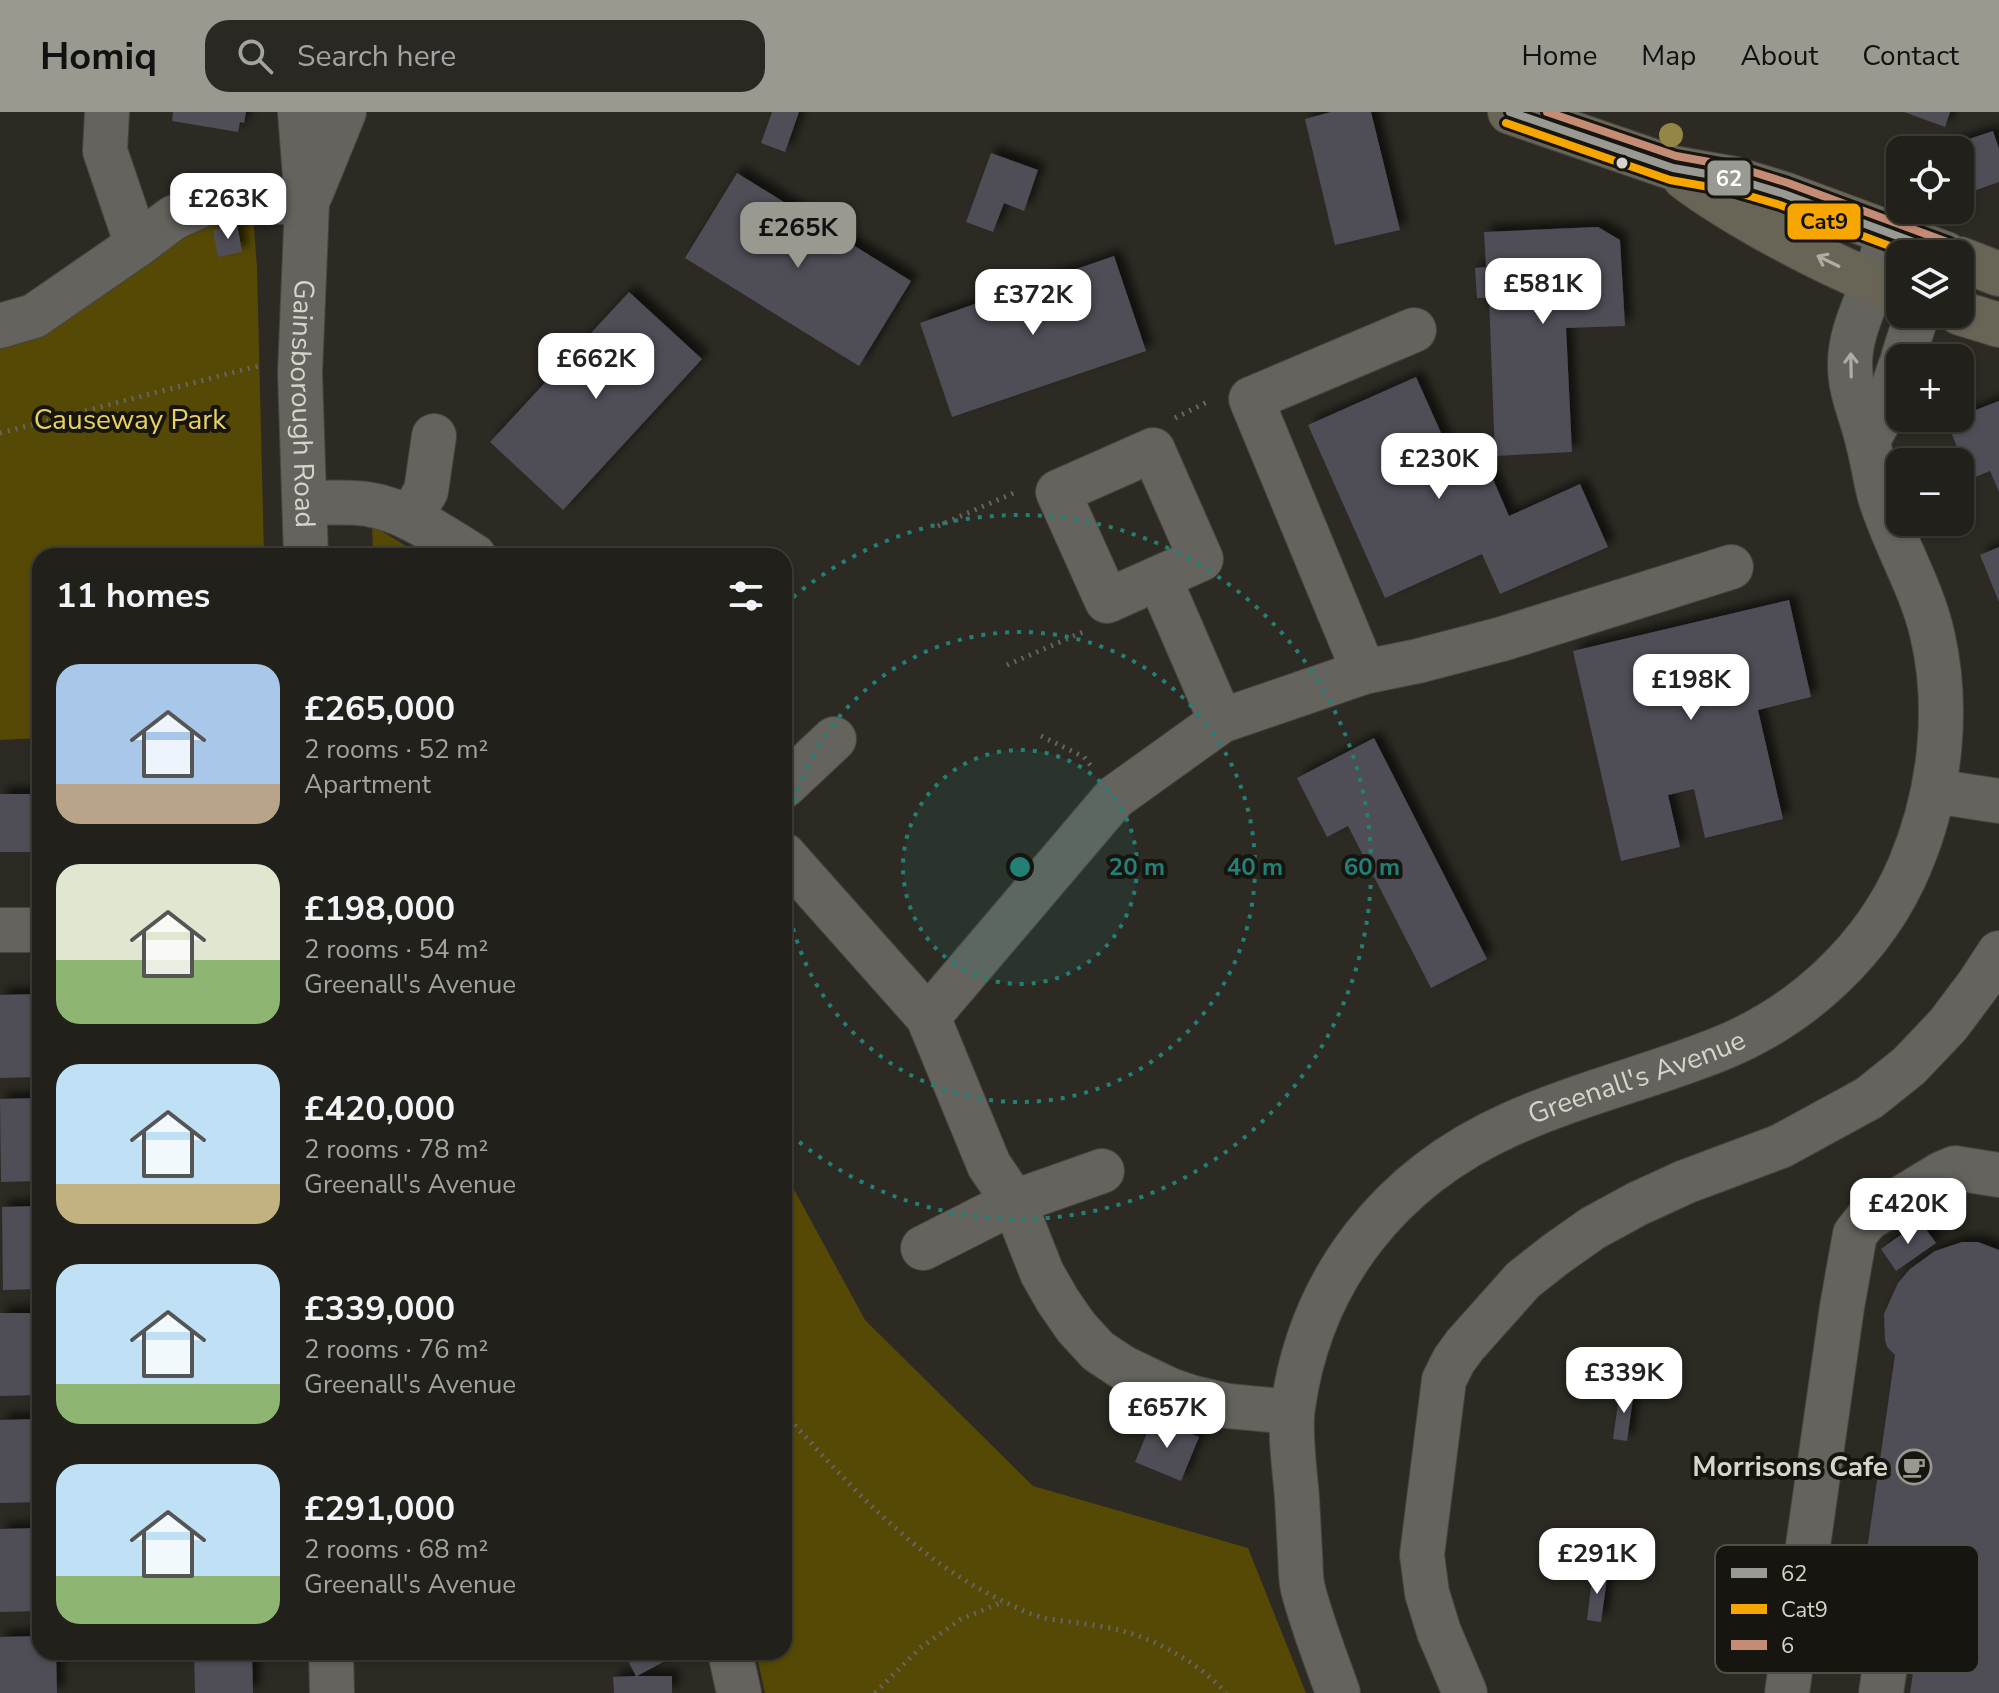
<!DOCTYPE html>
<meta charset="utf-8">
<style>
body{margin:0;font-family:"Nunito Sans",sans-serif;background:#292823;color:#f1f3f6;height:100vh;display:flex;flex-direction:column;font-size:30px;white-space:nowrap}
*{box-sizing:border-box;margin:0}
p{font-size:26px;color:#a2a3a2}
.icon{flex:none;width:44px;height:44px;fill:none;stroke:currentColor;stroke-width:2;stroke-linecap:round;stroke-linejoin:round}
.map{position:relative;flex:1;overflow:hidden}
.sheet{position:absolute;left:32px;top:436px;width:760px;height:1112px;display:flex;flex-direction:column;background:#21201a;border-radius:24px;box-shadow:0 2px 6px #0004,0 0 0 2px #3e3e39}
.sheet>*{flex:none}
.controls{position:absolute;left:1886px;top:24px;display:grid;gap:16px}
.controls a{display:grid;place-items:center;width:88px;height:88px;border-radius:16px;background:#21201a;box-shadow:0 2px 6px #0004,0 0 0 2px #3e3e39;font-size:40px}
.price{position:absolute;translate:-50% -68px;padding:0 18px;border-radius:16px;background:#fff;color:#222;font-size:26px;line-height:52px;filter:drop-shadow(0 2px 4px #0008)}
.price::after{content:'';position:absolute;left:50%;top:48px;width:24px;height:18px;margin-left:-12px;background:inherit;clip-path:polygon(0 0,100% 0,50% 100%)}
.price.selected{background:#9a9990;color:#111}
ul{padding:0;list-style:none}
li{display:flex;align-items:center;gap:24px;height:200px;padding:0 24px}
li span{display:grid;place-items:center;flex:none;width:224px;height:160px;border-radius:24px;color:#555}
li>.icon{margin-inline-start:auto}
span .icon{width:96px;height:96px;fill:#fffc;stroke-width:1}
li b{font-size:34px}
h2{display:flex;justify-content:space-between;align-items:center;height:96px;padding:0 24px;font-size:34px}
header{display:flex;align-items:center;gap:48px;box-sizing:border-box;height:112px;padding:0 40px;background:#9a9990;color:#111}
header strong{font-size:38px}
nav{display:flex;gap:44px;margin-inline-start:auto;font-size:28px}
.search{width:560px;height:72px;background:#292823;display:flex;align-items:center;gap:20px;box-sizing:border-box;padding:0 28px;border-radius:24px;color:#a2a3a2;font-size:30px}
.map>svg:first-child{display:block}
</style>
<header>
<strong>Homiq</strong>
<div class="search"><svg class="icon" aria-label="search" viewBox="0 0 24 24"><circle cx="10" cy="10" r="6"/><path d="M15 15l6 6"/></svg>Search here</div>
<nav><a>Home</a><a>Map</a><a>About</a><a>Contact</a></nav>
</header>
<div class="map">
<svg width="1999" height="1581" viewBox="0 0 1999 1581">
<defs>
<filter id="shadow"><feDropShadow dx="7" dy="-7" stdDeviation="4" flood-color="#0009"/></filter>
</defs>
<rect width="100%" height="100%" fill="#2c2a23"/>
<g fill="#564905">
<polygon points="253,105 257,155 264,444 40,444 40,626 0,628 0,217 183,113"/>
<polygon points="372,413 422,444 373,444"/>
<polygon points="784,1059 865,1208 1033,1374 1248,1436 1306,1581 765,1581 756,1540 784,1540"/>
</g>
<g fill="#504d57" filter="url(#shadow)">
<polygon points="173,0 246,0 244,11 240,10 238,20 172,9"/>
<polygon points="772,0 799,0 785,40 761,31"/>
<polygon points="1331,0 1371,0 1400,118 1335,133 1305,7"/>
<polygon points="1904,0 1950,0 1945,15"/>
<polygon points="1993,19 1999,37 1999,70 1965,82 1960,69 1960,38 1949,38 1948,34"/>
<polygon points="991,41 1038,58 1024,99 1004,91 993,120 966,110"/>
<polygon points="737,61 911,169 859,254 685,146"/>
<polygon points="237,112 242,140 218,145 213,118"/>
<polygon points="1598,115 1620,128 1625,214 1566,216 1572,340 1495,344 1489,186 1477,186 1475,156 1486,155 1484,120"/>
<polygon points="1114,144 1146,239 952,305 920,211"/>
<polygon points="629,180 702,247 563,398 490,330"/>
<polygon points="1416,265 1463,370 1489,358 1509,404 1580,372 1608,435 1500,482 1482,442 1385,486 1308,313"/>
<polygon points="1999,289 1999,380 1990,359 1970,367 1947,310 1960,306 1960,304"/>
<polygon points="1999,435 1999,490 1980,443"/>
<polygon points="1789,488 1811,585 1758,598 1783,707 1705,726 1694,677 1668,683 1680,735 1621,749 1573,539"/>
<polygon points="1374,626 1487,847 1431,876 1348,714 1327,725 1297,666"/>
<rect x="0" y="682" width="40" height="58"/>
<polygon points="40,882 40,965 0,966 0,883"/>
<polygon points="40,986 40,1069 1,1070 0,987"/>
<polygon points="40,1094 40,1177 3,1178 2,1095"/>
<polygon points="1920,1109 1936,1131 1896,1159 1881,1137"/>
<polygon points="1962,1130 1978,1130 1999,1138 1999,1581 1910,1581 1928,1461 1865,1452 1895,1243 1887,1235 1885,1228 1884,1202 1898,1171 1910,1157 1935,1139"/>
<polygon points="0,1201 40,1201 40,1283 0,1284"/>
<polygon points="1620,1277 1634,1279 1627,1329 1613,1327"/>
<polygon points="1153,1306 1199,1325 1181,1369 1135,1350"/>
<polygon points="40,1307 40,1390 0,1391 0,1308"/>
<polygon points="40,1416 40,1499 0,1500 0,1417"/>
<polygon points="1593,1458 1608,1459 1601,1510 1587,1508"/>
<polygon points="40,1524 40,1540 56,1540 57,1581 0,1581 0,1525"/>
<polygon points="194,1540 252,1540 253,1581 195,1581"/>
<polygon points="435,1540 493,1540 493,1543 435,1544"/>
<polygon points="563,1540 606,1540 606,1547 563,1548"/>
<polygon points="644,1540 660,1540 665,1549 637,1564 672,1564 672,1581 614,1581 613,1565 636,1564 628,1549"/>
</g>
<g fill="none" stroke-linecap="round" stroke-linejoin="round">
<g stroke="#46453f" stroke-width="46">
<g id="minor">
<polyline points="107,0 105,39 137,133"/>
<path id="s1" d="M300 0 307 91 300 261 306 444"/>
<polyline points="311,81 344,0"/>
<polyline points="0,214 34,204 137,133 173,106 208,90 232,88 307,91"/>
<polyline points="1903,246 1917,202"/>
<polyline points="1868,328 1887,294 1900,255"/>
<polygon points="1153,338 1201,447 1107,489 1058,380"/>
<path d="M305 391C325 391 347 389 367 392 406 398 441 424 474 444"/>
<polyline points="410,406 426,379 434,324"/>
<polyline points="1159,466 1221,609"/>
<polyline points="1364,560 1251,287 1414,218"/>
<polyline points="784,674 834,627"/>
<polyline points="1934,679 1999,689"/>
<polyline points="784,743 928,905 989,1053 1014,1090 1042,1161 1058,1189 1076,1215 1098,1239 1122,1255 1170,1278 1194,1286 1228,1294 1292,1300"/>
<polyline points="0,818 40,818"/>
<polyline points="928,905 1115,685 1221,609 1364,560 1418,549 1502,527 1731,455"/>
<polyline points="923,1136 1014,1090 1102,1059"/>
<polyline points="331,1540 332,1581"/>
<polyline points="730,1540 739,1581"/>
<path id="s2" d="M1338 1581C1326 1547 1312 1512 1303 1477 1300 1466 1301 1453 1300 1441 1299 1423 1298 1405 1297 1386 1295 1360 1289 1320 1293 1295 1311 1165 1392 1065 1511 1012 1578 982 1649 965 1717 938 1801 905 1875 837 1910 753 1940 682 1950 597 1932 521 1921 474 1894 431 1880 385 1875 367 1873 349 1868 331 1862 303 1850 282 1850 252 1850 227 1860 204 1869 181 1876 162 1883 141 1890 121"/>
<polyline points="1465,1581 1439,1520 1427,1481 1422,1443 1444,1268 1454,1248 1465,1233 1523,1168 1556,1142 1593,1116 1637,1092 1685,1070 1781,1034 1869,986 1909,954 1948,913 1978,873 1999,841"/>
<polyline points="1787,1581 1842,1195 1855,1122 1867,1107 1941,1062 1955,1056 1999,1063"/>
<polyline points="1881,1581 1897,1474"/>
</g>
</g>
<g stroke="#46453f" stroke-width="46">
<g id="highway">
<polyline points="1510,0 1673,56 1735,67 1784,82 1946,142"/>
<path d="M1684 65C1709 85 1736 100 1763 116 1807 140 1853 164 1900 180"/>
<polyline points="1960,147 1999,162"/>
<polyline points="1960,201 1999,213"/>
</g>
</g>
<g stroke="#66655f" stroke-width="5" stroke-dasharray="2 6" stroke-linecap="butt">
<polyline points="1175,306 1209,289"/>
<polyline points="0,321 258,254"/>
<polyline points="938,414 1016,380"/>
<polyline points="1007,553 1083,520"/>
<polyline points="1041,624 1084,645 1091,654"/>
<path d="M784 1301C849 1373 915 1448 1005 1490 1017 1496 1031 1503 1045 1506 1070 1511 1098 1512 1123 1519 1161 1530 1200 1552 1226 1581"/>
<polyline points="875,1581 920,1536 961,1507 1003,1490"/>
</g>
<use href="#minor" stroke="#64635e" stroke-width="44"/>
<use href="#highway" stroke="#686456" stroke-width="44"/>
<g stroke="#17150f" stroke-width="14">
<polyline id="bus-1" points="1510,0 1673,56 1735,67 1784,82 1946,142"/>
</g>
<g stroke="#17150f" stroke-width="14">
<polyline id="bus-2" points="1506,11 1670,68 1732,79 1780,93 1911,142"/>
</g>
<g stroke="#17150f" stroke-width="14">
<polyline id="bus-3" points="1547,0 1676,44 1737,55 1788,71 1950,131"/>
</g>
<use href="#bus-1" stroke="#9a9a94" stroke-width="8"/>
<use href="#bus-2" stroke="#f7a600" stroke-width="8"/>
<use href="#bus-3" stroke="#c48c74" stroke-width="8"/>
</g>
<circle fill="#948645" cx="1671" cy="23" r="12"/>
<defs><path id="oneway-shaft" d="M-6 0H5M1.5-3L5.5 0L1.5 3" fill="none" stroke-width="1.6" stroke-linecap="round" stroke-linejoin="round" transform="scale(2)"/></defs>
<use stroke="#b0ada2" href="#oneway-shaft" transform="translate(1828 149) rotate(-154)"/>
<use stroke="#aeada5" href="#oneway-shaft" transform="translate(1851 253) rotate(-91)"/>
<circle cx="1020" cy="755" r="117" fill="#238077" fill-opacity=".12"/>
<g fill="none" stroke="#238077" stroke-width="4" stroke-dasharray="4 8">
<circle cx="1020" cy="755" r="117"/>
<circle cx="1020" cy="755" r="235"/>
<path d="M784 493A352 352 0 1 1 784 1017"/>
</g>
<defs>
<g id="cafe-ring" transform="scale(1.8)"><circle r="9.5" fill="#17150f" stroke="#9a9990" stroke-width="1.5"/><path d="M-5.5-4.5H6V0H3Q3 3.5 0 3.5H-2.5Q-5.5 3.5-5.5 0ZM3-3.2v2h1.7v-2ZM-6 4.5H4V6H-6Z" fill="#9a9990"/></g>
</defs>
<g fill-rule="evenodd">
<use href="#cafe-ring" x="1914" y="1355"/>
</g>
<circle fill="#d6d5cb" stroke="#17150f" stroke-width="3" cx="1622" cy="51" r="7"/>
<g text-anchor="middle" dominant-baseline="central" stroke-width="8" stroke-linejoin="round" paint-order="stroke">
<g font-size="28" fill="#d6d5cb" stroke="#17150f">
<text stroke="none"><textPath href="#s1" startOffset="292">Gainsborough Road</textPath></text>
<text stroke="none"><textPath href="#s2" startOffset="800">Greenall's Avenue</textPath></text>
</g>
<g font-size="28" fill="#e9d160" stroke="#17150f">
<text x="130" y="308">Causeway Park</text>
</g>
<g font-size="28" font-weight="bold" fill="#d6d5cb" stroke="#17150f" text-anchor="end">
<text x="1888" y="1355">Morrisons Cafe</text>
</g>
</g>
<rect x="1715" y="1433" width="264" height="128" rx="12" fill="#17150f" stroke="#504f47" stroke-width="2"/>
<rect x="1731" y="1456" width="36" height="10" fill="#9a9a94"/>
<rect x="1731" y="1492" width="36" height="10" fill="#f7a600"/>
<rect x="1731" y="1528" width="36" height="10" fill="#c48c74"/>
<g font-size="22" fill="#d6d5cb">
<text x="1781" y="1469">62</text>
<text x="1781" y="1505">Cat9</text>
<text x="1781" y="1541">6</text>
</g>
<circle cx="1020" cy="755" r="12" fill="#238077" stroke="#17150f" stroke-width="4"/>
<g font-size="24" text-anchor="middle" font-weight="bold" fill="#238077" stroke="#17150f" stroke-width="8" stroke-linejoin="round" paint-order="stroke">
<text x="1137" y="763">20 m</text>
<text x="1255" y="763">40 m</text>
<text x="1372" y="763">60 m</text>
</g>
<g stroke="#17150f" stroke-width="3">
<rect x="1706" y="47" width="46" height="38" rx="8" fill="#9a9a94"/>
<rect x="1786" y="90" width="76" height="39" rx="8" fill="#f7a600"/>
</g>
<g font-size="22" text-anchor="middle" font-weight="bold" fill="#fff">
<text x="1729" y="74">62</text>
</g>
<g font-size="22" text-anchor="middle" font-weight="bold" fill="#111">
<text x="1824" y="117">Cat9</text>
</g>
</svg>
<div class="controls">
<a><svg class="icon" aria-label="locate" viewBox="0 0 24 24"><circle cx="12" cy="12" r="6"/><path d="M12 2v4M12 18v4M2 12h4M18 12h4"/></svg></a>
<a><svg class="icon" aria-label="layers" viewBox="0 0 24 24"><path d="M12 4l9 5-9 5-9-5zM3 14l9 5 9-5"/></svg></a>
<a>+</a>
<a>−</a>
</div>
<b class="price" style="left:228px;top:129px">£263K</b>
<b class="price selected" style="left:798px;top:158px">£265K</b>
<b class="price" style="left:1543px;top:214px">£581K</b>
<b class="price" style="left:1033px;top:225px">£372K</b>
<b class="price" style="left:596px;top:289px">£662K</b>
<b class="price" style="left:1439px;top:389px">£230K</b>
<b class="price" style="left:1691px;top:610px">£198K</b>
<b class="price" style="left:1908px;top:1134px">£420K</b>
<b class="price" style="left:1624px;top:1303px">£339K</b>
<b class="price" style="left:1167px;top:1338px">£657K</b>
<b class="price" style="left:1597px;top:1484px">£291K</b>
<section class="sheet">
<h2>11 homes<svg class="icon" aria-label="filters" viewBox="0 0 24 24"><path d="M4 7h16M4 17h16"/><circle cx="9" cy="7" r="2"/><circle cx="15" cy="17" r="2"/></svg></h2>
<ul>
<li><span style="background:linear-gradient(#a9c7e8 75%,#b9a48a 0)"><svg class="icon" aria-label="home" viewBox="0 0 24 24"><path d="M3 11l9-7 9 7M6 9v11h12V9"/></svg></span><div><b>£265,000</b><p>2 rooms · 52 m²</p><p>Apartment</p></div></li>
<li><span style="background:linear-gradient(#dfe7d0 60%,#8fb573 0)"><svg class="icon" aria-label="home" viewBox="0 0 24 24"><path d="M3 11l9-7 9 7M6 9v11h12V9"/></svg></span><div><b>£198,000</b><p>2 rooms · 54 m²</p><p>Greenall's Avenue</p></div></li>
<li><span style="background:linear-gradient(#bfe0f5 75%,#c2b280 0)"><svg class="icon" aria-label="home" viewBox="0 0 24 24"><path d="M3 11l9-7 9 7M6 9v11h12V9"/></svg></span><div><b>£420,000</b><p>2 rooms · 78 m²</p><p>Greenall's Avenue</p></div></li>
<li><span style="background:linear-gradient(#bfe0f5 75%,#8fb573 0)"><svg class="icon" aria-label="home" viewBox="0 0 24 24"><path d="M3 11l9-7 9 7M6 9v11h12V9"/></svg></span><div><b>£339,000</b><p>2 rooms · 76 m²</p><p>Greenall's Avenue</p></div></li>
<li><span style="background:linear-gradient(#bfe0f5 70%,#8fb573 0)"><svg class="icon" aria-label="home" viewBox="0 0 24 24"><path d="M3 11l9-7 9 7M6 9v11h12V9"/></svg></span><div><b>£291,000</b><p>2 rooms · 68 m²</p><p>Greenall's Avenue</p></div></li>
</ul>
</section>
</div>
